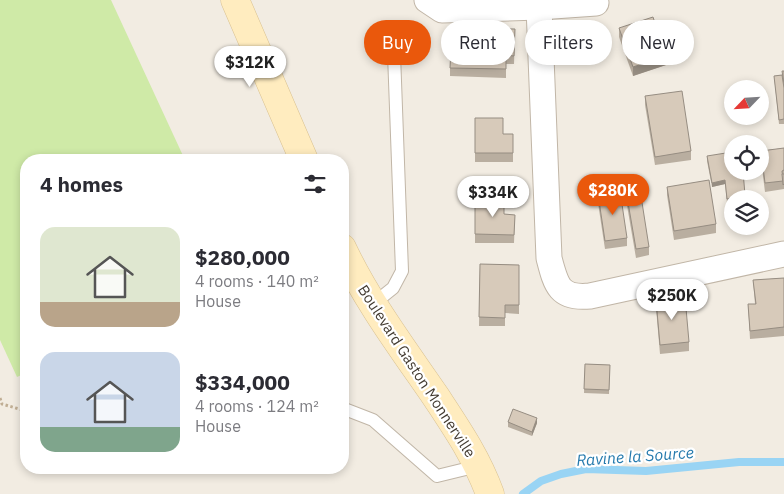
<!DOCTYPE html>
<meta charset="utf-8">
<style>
body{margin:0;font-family:"IBM Plex Sans",sans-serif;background:#f2f2f3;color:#2b2b33;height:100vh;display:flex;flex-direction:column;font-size:19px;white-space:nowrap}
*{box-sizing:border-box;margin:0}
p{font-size:16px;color:#7c7c81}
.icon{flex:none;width:28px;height:28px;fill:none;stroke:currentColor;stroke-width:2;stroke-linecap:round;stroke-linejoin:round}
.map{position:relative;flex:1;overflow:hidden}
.panel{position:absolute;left:20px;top:154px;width:329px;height:320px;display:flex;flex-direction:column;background:#fff;border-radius:20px;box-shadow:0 2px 8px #0003}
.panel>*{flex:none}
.top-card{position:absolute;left:364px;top:20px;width:345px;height:45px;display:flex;gap:10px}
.needle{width:32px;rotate:245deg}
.fabs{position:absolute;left:724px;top:80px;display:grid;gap:10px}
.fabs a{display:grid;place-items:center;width:45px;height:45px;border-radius:50%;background:#fff;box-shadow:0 2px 8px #0003;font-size:25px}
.price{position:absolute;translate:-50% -42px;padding:0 11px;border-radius:18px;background:#fff;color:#222;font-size:16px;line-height:32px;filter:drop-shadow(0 1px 2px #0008)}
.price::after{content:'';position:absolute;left:50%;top:30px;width:15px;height:11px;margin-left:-8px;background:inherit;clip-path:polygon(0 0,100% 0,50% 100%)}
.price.selected{background:#ea580c;color:#fff}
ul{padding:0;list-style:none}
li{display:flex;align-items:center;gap:15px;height:125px;padding:0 20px}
li span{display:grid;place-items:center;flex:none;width:140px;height:100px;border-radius:15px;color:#555}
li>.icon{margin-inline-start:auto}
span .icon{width:60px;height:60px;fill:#fffc;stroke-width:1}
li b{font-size:21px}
h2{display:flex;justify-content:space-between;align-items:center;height:60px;padding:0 20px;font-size:21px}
.tag{padding:0 18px;border-radius:22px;background:#fff;box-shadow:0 2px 8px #0003;font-size:18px;line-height:45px}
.tag.selected{background:#ea580c;color:#fff}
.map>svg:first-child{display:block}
</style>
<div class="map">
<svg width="784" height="494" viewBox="0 0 784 494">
<rect width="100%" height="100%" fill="#f2ece2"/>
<polygon fill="#cfeaa7" points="0,0 111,0 185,160 26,160 26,373 17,377 0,340"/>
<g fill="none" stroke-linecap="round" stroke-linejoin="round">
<polyline stroke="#99d4f4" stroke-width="8" points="523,494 541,481 561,474 586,469 646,471 739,462 784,462"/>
<g stroke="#c1b6a7" stroke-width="14">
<g id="lane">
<polyline points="373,304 393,288 402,271 394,54"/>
<polyline points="342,408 373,420 437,476 478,466"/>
</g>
</g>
<g stroke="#c1b6a7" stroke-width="27">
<g id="street">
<polyline points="427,0 442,10 539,7 596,3"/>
<path d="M539 7 549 258C556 285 559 299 590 296L784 254"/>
</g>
</g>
<g stroke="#d9c190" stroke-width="29">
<g id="secondary">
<polyline points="235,0 304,160"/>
<path d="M342 248C367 301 403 349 436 397 457 429 477 458 490 494"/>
</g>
</g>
<polyline stroke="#c0ae94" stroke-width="3" stroke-dasharray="2.5 2.5" stroke-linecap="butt" points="0,398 2,404 26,411"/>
<use href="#lane" stroke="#fff" stroke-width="12"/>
<use href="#street" stroke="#fff" stroke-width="25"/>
<use href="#secondary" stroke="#ffecbf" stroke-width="28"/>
</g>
<g fill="#b9aea0">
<polygon points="619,28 666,65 633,76 619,37"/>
<polygon points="515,29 514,64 506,64 506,78 450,76 450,68"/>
<polygon points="782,71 784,71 784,124 779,124 774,76 782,75"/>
<polygon points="645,96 691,151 691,160 655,165 645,105"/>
<polygon points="475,118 503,134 513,134 513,162 475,162"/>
<polygon points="784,148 784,189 765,192 761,160 761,151"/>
<polygon points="707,156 743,171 745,199 732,199 732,202 727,203 725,184 712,187 707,161"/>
<polygon points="624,179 649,247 649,255 636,258 624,188"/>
<polygon points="667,187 716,224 716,233 674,240 667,195"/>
<polygon points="598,194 627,238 627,246 605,249 598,203"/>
<polygon points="475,198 504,214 515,215 514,243 475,243"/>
<polygon points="480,264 519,265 519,314 505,313 505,326 479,326"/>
<polygon points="784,278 784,336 750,339 748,304 755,304 753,280"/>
<polygon points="656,300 689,342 689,351 660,354 656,308"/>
<polygon points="585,364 610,365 609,394 584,393"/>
<polygon points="508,422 537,423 532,436 508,427"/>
</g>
<g fill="#968d82">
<polygon points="666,56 666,65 633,76 633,67"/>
<polygon points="725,180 725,184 712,187 712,183"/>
<polygon points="537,418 537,423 532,436 532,432"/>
</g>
<g fill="#d7caba" stroke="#968d82">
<polygon points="653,17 666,56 633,67 619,28"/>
<polygon points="452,28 515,29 514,56 506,55 506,69 450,68"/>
<polygon points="782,71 784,71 784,84"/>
<polygon points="782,75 784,88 784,119 779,120 774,76"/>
<polygon points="682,91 691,151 655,157 645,96"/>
<polygon points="475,118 503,118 503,134 513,134 513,153 475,153"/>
<polygon points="784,148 784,170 782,171 783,181 765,183 761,151"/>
<polygon points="732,152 732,171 743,171 745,195 727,199 725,180 712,183 707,156"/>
<polygon points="782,174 784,174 784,184 783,185"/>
<polygon points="638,177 649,247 636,249 624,179"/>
<polygon points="709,180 716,224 674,231 667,187"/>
<polygon points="620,191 627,238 605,241 598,194"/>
<polygon points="475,198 504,198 504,214 515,215 514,235 475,234"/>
<polygon points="480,264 519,265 519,305 505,305 505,318 479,317"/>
<polygon points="784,278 784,327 750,331 748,304 756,304 753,280"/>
<polygon points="685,297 689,342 660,345 656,300"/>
<polygon points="585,364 610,365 609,390 584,389"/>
<polygon points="513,409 537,418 532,432 508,422"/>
</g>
<g text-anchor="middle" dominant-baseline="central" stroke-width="4.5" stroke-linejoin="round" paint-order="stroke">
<g font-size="15" fill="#443c32" stroke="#fff">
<text transform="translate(417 371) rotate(57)">Boulevard Gaston Monnerville</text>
</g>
<g font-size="16" font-style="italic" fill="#257aad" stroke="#fff">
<text transform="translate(635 456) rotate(-4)">Ravine la Source</text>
</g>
</g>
</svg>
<div class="fabs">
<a><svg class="needle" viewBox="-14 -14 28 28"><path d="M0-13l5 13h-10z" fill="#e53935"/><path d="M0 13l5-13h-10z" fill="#7c7c81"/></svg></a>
<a><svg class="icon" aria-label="locate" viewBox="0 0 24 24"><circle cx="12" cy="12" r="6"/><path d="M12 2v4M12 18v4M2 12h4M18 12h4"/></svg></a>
<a><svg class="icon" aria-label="layers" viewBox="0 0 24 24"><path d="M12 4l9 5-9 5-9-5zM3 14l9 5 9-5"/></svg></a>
</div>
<b class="price" style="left:250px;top:88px">$312K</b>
<b class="price selected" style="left:613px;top:216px">$280K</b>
<b class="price" style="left:493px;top:218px">$334K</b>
<b class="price" style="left:672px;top:321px">$250K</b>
<div class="top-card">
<a class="tag selected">Buy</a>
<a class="tag">Rent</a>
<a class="tag">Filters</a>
<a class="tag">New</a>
</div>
<section class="panel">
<h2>4 homes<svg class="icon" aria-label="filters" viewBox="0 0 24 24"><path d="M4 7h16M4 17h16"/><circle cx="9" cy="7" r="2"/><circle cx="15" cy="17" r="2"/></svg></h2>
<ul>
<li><span style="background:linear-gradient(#dfe7d0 75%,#b9a48a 0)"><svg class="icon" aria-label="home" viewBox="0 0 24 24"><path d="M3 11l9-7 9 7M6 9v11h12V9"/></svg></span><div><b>$280,000</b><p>4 rooms · 140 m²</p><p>House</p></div></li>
<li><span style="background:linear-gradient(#c9d6e8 75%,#7fa58c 0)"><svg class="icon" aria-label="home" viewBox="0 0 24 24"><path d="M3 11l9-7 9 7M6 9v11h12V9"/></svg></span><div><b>$334,000</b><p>4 rooms · 124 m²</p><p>House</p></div></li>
</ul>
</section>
</div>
